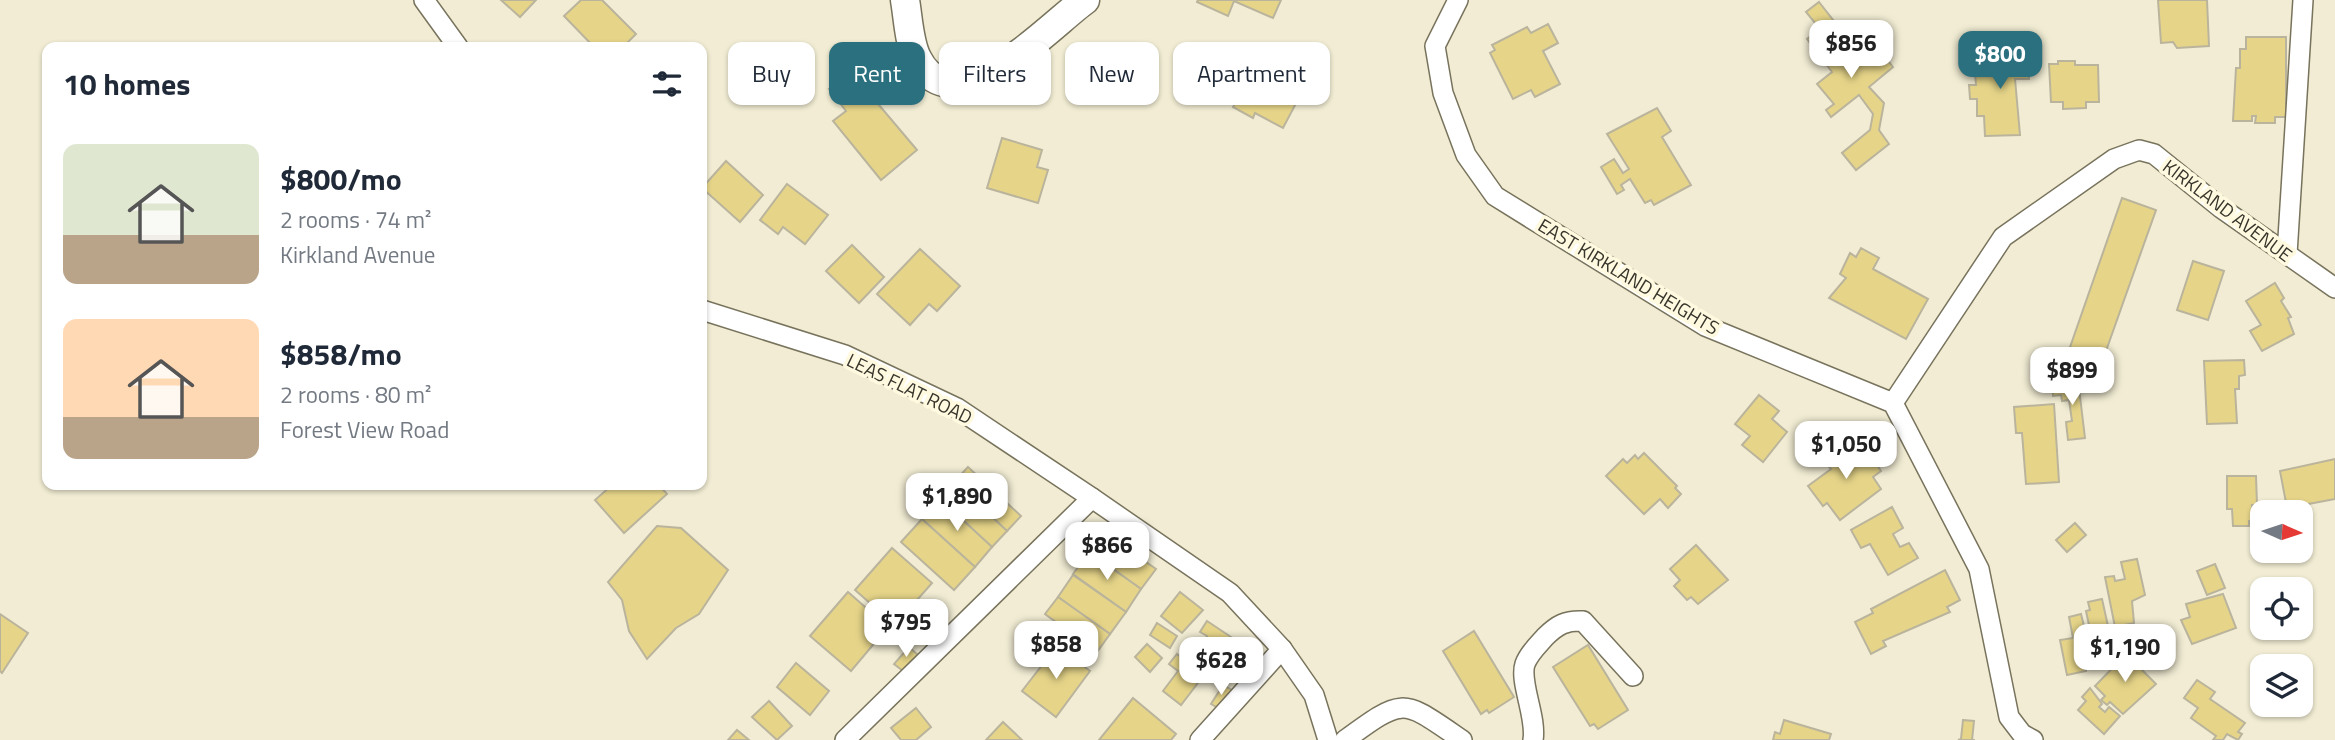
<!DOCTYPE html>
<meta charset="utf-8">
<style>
body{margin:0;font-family:"Titillium Web",sans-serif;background:#f2f2f3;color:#1f2937;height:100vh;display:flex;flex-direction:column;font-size:26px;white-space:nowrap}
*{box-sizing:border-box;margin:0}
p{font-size:23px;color:#747a83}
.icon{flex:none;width:38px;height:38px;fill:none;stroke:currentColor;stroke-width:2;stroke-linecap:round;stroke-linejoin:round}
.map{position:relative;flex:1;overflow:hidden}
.panel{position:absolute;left:42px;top:42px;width:665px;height:448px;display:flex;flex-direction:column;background:#fff;border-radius:14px;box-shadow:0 2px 5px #0004}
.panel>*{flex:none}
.guide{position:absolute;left:728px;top:42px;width:665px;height:63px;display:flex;gap:14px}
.needle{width:46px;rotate:93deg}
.controls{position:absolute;left:2250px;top:500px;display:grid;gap:14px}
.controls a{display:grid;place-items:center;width:63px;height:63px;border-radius:14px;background:#fff;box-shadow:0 2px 5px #0004;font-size:35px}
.price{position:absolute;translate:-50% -60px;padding:0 16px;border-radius:14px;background:#fff;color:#222;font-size:23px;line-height:46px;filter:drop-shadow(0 2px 4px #0008)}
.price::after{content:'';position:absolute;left:50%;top:42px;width:21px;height:16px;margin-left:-10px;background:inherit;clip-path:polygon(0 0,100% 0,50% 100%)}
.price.selected{background:#2a707e;color:#fff}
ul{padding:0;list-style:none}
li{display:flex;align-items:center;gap:21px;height:175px;padding:0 21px}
li span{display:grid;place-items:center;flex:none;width:196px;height:140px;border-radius:14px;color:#555}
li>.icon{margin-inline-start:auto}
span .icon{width:84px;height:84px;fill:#fffc;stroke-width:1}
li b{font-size:30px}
h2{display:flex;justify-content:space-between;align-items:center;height:84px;padding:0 21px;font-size:30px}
.pill{padding:0 24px;border-radius:14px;background:#fff;box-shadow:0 2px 5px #0004;font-size:24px;line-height:63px}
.pill.selected{background:#2a707e;color:#fff}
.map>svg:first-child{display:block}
</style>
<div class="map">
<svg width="2335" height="740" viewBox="0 0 2335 740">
<rect width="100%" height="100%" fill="#f1ecd3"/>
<g fill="#e6d589" stroke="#bab49c" stroke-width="2">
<polygon points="501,0 536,0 520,17"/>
<polygon points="581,0 602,0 636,34 623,47 594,47 564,16"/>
<polygon points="1198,0 1281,0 1273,18 1234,1 1228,16 1197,2"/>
<polygon points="2158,0 2207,0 2209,46 2177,48 2173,42 2161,43"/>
<polygon points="1819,2 1837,25 1833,29 1847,48 1866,33 1893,67 1869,87 1884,103 1879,130 1889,144 1856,170 1842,153 1870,130 1873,114 1859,95 1831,117 1826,110 1834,104 1817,84 1832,72 1807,39 1820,29 1806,12"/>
<polygon points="1548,24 1558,43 1543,51 1560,84 1535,97 1531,90 1513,99 1490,53 1495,50 1492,45 1527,27 1531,33"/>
<polygon points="2246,37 2286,37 2286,117 2275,117 2275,123 2255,123 2256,116 2252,116 2252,121 2233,121 2236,68 2240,68 2240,49 2246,49"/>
<polygon points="1256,51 1281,65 1274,77 1302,92 1283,128 1255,113 1253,118 1233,107 1244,87 1239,84"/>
<polygon points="2028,51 2029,79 2015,79 2020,135 1985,136 1984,116 1977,116 1977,99 1970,99 1969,85 1976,85 1975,73 1982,73 1982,53"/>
<polygon points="2058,61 2075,61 2075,65 2098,65 2099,102 2086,102 2086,108 2063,109 2063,102 2051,102 2049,64 2058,64"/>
<polygon points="846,76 863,97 868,92 917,150 881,180 833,121 846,111 829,89"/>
<polygon points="1657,108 1671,131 1662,137 1691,185 1654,205 1651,200 1645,203 1630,179 1621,185 1624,190 1617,194 1601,167 1614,159 1623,173 1629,169 1607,134"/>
<polygon points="1002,138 1042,150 1037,167 1048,170 1038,203 987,188"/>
<polygon points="726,161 763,195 740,222 702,188"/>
<polygon points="787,184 828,215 805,244 783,227 778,234 760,220"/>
<polygon points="2122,198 2156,210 2101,365 2068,353"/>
<polygon points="852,245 884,277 859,303 826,271"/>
<polygon points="1861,248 1879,258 1873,269 1928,299 1906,339 1829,298 1846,278 1840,274 1850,253 1856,257"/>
<polygon points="920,249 960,286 937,311 929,304 910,325 877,294"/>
<polygon points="2193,261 2224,271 2208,320 2177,310"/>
<polygon points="2275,283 2284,298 2281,301 2291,317 2288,318 2294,334 2262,351 2250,331 2261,325 2246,301"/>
<polygon points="2244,360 2245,375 2239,376 2239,389 2235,389 2237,423 2207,424 2204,361"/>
<polygon points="2078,380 2085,438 2068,440 2066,422 2072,421 2069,400 2062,401 2061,395 2053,396 2052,383"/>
<polygon points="1759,395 1779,411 1772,419 1787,432 1763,462 1742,445 1750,436 1735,424"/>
<polygon points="2054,404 2059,482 2026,484 2022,433 2016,433 2014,407"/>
<polygon points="1845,439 1864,464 1872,458 1881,471 1873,477 1881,489 1840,520 1827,503 1823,506 1808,486 1831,469 1821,457"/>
<polygon points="1644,453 1677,486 1675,488 1681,494 1668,508 1660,499 1644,514 1606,476 1623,459 1627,463 1635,455 1638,459"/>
<polygon points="2335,459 2335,499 2287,508 2280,471"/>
<polygon points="968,467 1021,516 1007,531 954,482"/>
<polygon points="2227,476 2256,476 2257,505 2252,505 2253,521 2249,521 2249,526 2233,526 2232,509 2227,509"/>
<polygon points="955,482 1007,531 992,547 940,499"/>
<polygon points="612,485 659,485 667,494 624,533 595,500"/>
<polygon points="940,499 992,547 975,567 922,519"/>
<polygon points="1892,507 1903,528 1893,534 1900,547 1909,543 1918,558 1888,575 1870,544 1861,548 1851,530"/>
<polygon points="922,519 975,567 954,590 901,542"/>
<polygon points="2075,523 2086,535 2067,552 2056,540"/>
<polygon points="657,526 681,528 728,570 699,614 676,628 647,659 629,631 622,600 608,582"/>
<polygon points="1102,531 1156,569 1141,589 1088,551"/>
<polygon points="1696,545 1728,580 1698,604 1691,597 1687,600 1674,586 1680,580 1670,569"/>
<polygon points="892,548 932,583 895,625 855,590"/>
<polygon points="1089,552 1141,589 1126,612 1073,574"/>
<polygon points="2137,559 2145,595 2132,601 2134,623 2115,627 2105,577 2114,576 2115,581 2125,579 2121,562"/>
<polygon points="2215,564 2225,588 2207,595 2197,571"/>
<polygon points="1945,570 1960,600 1947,607 1950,612 1883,641 1886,646 1871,654 1855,622 1873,613 1871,609"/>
<polygon points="1073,575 1126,612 1110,634 1058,597"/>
<polygon points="848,592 888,627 851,671 810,636"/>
<polygon points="1180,592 1203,610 1182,633 1161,616"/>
<polygon points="2223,594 2236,628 2192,644 2181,620 2190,617 2186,604"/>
<polygon points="1058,597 1110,634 1097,652 1045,614"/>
<polygon points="2102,599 2111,640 2090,644 2093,659 2084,661 2086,671 2067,675 2060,640 2073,638 2069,617 2081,614 2084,626 2089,625 2086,611 2090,610 2088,602"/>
<polygon points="0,614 28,633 2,673 0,671"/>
<polygon points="1207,621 1231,637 1220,653 1203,642 1207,636 1200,632"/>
<polygon points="1157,623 1177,636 1170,648 1150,635"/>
<polygon points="1474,631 1514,697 1489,713 1487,710 1481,714 1443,651"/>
<polygon points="1199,641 1218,657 1206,671 1187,656"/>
<polygon points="1147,644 1162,658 1150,672 1135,657"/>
<polygon points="1588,645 1628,710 1598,729 1594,724 1590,726 1553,667"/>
<polygon points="1057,646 1090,671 1056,717 1022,691"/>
<polygon points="909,647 918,655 903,671 894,664"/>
<polygon points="2127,653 2137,663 2140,660 2145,665 2141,669 2156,684 2123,714 2110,702 2107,705 2101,700 2105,696 2095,686"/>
<polygon points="1177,654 1204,675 1181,705 1163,691 1178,671 1169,664"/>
<polygon points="796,663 829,691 810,715 777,687"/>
<polygon points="2197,680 2215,692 2210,699 2245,723 2238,732 2242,734 2238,740 2227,734 2223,740 2213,740 2216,736 2191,718 2198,708 2184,698"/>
<polygon points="1223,685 1232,690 1220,709 1211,704"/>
<polygon points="2090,688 2102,704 2099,707 2105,712 2109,707 2120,716 2104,734 2078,710 2086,701 2082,697"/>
<polygon points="1133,698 1176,734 1171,740 1099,740"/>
<polygon points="769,701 792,726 777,740 752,717"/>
<polygon points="916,708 931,727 916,740 901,740 891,728"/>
<polygon points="1784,720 1831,734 1829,740 1773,740 1775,732 1780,734"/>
<polygon points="1963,720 1974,721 1972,740 1975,740 1958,740 1961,739"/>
<polygon points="1003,722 1022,740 986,740"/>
<polygon points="737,730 749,740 728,740"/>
</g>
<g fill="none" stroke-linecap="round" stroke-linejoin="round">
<g stroke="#78735c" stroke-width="22">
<g id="minor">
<polyline points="424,0 458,47"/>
<polyline points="1458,0 1435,46 1443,93 1466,155 1495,196 1705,326 1893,403 1979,569 2009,717 2022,734 2033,740"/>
<polyline points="2287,254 2303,0"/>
<polyline points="702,310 845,355 957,408 1092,498 1230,593 1282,649 1314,695 1328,740"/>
<polyline points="1893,403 2003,237 2114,159 2139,150 2154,154 2221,208 2335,288"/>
<polyline points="845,740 1092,498"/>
<polyline points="1200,740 1282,649"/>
<path d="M1345 740C1405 696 1402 699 1462 740"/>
<path d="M1533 740C1537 717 1519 682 1525 664 1529 653 1538 645 1545 637 1557 625 1566 620 1583 621L1633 676"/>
</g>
</g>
<g stroke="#78735c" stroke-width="31">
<path id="secondary" d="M905 0C908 17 909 43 917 58 953 131 1050 25 1085 0"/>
</g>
<use href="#minor" stroke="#fff" stroke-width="19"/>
<use href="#secondary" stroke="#fff" stroke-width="28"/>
</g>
<g text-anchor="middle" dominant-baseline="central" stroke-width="7" stroke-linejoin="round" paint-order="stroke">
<g font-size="19" fill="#38362c" stroke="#fff9e0">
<text transform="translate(2228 210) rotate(37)">KIRKLAND AVENUE</text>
<text transform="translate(1629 276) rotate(31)">EAST KIRKLAND HEIGHTS</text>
<text transform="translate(910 388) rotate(26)">LEAS FLAT ROAD</text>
</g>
</g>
</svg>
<div class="controls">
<a><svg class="needle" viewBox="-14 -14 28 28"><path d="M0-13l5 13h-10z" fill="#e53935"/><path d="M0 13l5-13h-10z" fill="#747a83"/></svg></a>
<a><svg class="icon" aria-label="locate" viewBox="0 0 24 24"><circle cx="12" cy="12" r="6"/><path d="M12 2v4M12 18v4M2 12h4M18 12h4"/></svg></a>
<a><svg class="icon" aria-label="layers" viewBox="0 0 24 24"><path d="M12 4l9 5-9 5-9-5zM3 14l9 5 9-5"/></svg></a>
</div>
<b class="price" style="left:1851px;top:80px">$856</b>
<b class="price selected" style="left:2000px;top:91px">$800</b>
<b class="price" style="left:2072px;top:407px">$899</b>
<b class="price" style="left:1846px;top:481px">$1,050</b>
<b class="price" style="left:957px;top:533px">$1,890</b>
<b class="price" style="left:1107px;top:582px">$866</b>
<b class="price" style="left:906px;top:659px">$795</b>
<b class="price" style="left:1056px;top:681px">$858</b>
<b class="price" style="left:2125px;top:684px">$1,190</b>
<b class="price" style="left:1221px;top:697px">$628</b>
<div class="guide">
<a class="pill">Buy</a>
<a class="pill selected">Rent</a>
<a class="pill">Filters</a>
<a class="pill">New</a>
<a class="pill">Apartment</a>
</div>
<section class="panel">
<h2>10 homes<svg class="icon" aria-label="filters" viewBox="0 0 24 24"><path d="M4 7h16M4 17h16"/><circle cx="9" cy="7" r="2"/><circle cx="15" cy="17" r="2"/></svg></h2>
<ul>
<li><span style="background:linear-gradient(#dfe7d0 65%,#b9a48a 0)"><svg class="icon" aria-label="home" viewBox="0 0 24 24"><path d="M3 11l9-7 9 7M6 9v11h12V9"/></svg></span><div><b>$800/mo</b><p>2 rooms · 74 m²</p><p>Kirkland Avenue</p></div></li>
<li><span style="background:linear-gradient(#ffd9b3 70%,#b9a48a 0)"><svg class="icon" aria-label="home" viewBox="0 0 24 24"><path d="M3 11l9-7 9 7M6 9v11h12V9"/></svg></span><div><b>$858/mo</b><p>2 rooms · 80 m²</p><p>Forest View Road</p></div></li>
</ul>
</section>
</div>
